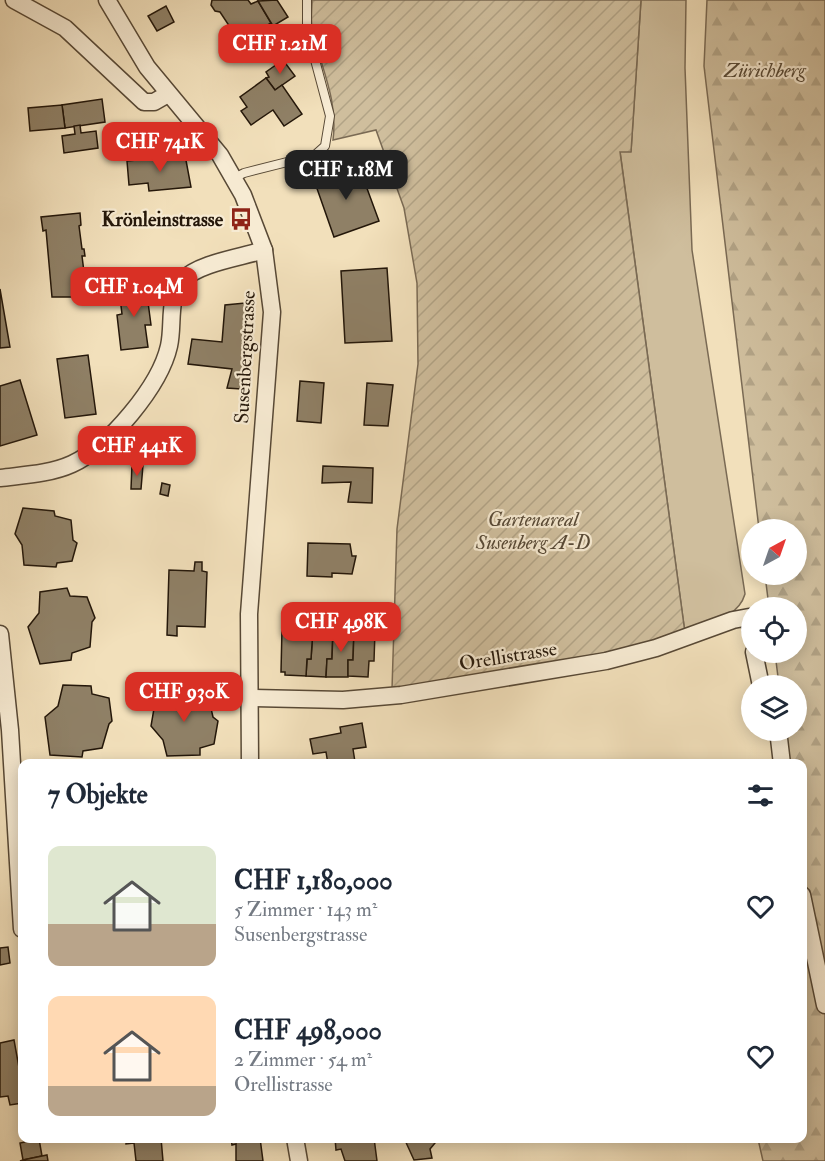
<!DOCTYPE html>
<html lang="de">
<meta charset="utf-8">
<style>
body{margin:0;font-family:"IM FELL Double Pica",serif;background:#f6f6f7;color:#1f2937;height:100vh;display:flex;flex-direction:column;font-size:22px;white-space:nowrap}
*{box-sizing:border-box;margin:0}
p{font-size:20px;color:#747a83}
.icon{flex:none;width:33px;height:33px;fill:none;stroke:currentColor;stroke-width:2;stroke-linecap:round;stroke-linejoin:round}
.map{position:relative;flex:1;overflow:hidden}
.details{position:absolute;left:18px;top:759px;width:789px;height:384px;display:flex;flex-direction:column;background:#fff;border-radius:12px;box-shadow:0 3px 15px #0003}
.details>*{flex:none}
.needle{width:39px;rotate:40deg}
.controls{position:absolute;left:741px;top:519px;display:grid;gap:12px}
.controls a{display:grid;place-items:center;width:66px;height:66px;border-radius:50%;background:#fff;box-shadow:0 3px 15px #0003;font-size:30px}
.price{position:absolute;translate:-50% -51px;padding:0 14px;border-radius:12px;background:#d93025;color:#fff;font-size:20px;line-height:39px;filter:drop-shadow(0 2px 3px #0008)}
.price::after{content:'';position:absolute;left:50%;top:36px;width:18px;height:14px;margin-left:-9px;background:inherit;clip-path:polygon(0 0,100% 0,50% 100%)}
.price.on{background:#222;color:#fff}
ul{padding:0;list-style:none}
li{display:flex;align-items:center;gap:18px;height:150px;padding:0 30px}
li span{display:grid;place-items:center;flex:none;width:168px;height:120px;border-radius:12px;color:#555}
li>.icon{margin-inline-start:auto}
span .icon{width:72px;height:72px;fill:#fffc;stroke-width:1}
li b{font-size:26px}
h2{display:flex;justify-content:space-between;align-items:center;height:72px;padding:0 30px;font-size:26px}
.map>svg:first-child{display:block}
</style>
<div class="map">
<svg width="825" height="1161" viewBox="0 0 825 1161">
<defs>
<pattern id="forest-firs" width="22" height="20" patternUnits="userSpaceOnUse" patternTransform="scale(1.5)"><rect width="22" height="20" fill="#cfbe9d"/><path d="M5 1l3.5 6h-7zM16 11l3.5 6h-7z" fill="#b2a386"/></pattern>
<pattern id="garden-furrows" width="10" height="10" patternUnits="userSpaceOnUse" patternTransform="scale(1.5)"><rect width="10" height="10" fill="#cfbe9d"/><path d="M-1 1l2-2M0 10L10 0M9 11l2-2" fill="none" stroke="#b2a386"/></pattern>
</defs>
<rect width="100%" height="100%" fill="#f2e0bb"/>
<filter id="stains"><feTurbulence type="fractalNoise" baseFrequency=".00333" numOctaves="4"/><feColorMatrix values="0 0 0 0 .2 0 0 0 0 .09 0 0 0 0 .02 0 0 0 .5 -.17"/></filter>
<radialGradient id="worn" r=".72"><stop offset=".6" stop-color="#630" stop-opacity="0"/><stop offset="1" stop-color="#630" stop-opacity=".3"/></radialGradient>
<path fill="#cfbe9d" stroke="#7a6a54" stroke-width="1.5" d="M641 0H686L685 68 692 250 745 594C738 619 706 624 685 633L620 151H631Z"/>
<polygon fill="url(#forest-firs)" stroke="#7a6a54" stroke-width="1.5" points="707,0 825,0 825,1161 763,1161 758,1139 802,1138 802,899 808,898 802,859 802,764 790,763 785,731 796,730 796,686 779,685 775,653 796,652 796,608 769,607 765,575 796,574 796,530 759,529 704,66"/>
<path fill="url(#garden-furrows)" stroke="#7a6a54" stroke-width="1.5" d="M312 0H641L631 152H620L685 633 640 647 392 689 397 529 418 364 417 283 404 208 376 130 333 140C338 100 322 70 313 33 310 23 312 11 312 0Z"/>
<g fill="#8f8066" stroke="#24170a" stroke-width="1.5">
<polygon points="212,0 248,0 251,4 258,1 271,23 231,46 224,44 220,37 222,32 230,27 220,12 215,11 211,5"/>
<polygon points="277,0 288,17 273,26 258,1"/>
<polygon points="166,6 174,22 157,31 148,16"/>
<polygon points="283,60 295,76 275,90 266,78 269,77 266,72"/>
<polygon points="266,78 275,90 282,85 302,114 284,126 273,110 251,125 241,111 247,107 240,97"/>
<polygon points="102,99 105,122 65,128 62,105"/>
<polygon points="62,105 65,128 30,131 28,108"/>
<polygon points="80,125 81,133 96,131 98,148 64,153 62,136 75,134 74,126"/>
<polygon points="185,155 191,187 149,191 148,183 129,185 127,161"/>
<polygon points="358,164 379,221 334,237 314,180"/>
<polygon points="80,213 81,225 79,226 82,249 84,249 85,256 82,256 85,280 89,280 91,292 75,294 73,297 52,297 46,230 43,231 41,217"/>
<polygon points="387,268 392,341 345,343 341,271"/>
<polygon points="146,287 151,325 145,325 148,347 121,350 117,315 122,314 119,290"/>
<polygon points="0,289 10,347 0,348"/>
<polygon points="245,303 246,339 241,389 227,388 232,369 188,364 192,339 222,342 225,305"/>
<polygon points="88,355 96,414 65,418 57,359"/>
<polygon points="20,380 37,435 0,446 0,386"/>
<polygon points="300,381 324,383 321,423 297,421"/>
<polygon points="367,383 393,385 388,426 364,425"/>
<polygon points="132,464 143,465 141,489 131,489"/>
<polygon points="323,466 373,468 372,503 348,502 351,482 322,483"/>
<polygon points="162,483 170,485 168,496 160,494"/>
<polygon points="23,508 54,511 55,516 71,520 73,540 77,543 72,561 57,563 56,567 24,565 22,545 15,534"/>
<polygon points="308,543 350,544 352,556 356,556 352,574 332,573 332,577 307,576"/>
<polygon points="195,562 202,562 202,571 207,572 205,627 177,626 177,636 167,635 169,570 194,571"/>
<polygon points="67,588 70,596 87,597 95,618 92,622 90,647 72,653 71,660 40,664 28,627 39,613 40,592"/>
<polygon points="321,625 329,626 329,630 333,630 332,659 327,659 326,677 306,676 307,659 311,659 313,629 321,629"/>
<polygon points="342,625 349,626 349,631 354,631 353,660 348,660 348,677 326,677 327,659 332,659 333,630 341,630"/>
<polygon points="362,626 370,627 370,631 375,631 374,661 369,661 368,677 348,676 348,660 353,660 354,631 362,631"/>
<polygon points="282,628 313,629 311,659 307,659 306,676 285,675 285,672 281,672"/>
<polygon points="63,685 91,686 92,694 109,698 112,721 109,724 102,748 83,751 82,757 50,755 45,717 58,706"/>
<polygon points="157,691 186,691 188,696 209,700 213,717 218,721 214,744 200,748 200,755 167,756 163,740 151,726"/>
<polygon points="362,723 366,747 353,749 355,762 328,764 326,752 313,754 310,739 341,733 340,727"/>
<polygon points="8,947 10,963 0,965 0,948"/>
<polygon points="14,1040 22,1084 22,1103 10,1105 8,1096 0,1097 0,1043"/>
<polygon points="126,1138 161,1138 163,1161 136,1161 134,1143 126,1144"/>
<polygon points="231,1138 260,1138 263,1161 236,1161 236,1144 232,1145"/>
<polygon points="335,1138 374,1138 377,1161 345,1161 341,1149 336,1150"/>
<polygon points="404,1138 434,1138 435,1143 430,1149 432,1158 414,1160"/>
<polygon points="39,1139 42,1156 23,1160 20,1143"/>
<polygon points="47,1155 48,1161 20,1161 23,1160"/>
</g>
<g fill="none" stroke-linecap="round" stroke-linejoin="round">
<g stroke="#584936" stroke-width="10">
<polyline id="service" points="234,178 244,173 315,155 325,146 330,116 307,30 307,0"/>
</g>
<g stroke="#584936" stroke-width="19">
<g id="minor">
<polyline points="14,0 65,28 144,102 154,102 168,94"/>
<polyline points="107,0 147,67 220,155 243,195 264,250 272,312 249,614 250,764"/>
<path d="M0 478C24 475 50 474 72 464 109 447 160 386 169 346 174 324 167 298 183 280 198 263 243 257 264 250"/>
<polyline points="0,634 10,730 22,929"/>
<polyline points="754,652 761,686"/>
<polyline points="250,698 343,700 401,695 606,661 656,648 733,620 749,617 752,636"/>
<polyline points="778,730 782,764"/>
<polyline points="802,895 825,1005"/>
<polyline points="295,1138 299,1161"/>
</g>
</g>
<use href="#service" stroke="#f7ebd3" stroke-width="8"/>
<use href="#minor" stroke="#f7ebd3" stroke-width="16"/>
</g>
<defs>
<g id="bus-bare" transform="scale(1.8)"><path d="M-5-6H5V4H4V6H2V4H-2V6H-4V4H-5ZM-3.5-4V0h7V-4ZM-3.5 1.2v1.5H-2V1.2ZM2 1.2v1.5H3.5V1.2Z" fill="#8f2418" stroke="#f7ebd3" stroke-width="2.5" paint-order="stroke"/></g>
</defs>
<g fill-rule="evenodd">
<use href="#bus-bare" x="241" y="219"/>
</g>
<g text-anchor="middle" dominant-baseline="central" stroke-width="4.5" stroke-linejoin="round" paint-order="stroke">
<g font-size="20" font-style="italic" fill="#574936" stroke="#f7ebd3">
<text x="765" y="70">Zürichberg</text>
<text x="533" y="519">Gartenareal<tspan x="533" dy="23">Susenberg A-D</tspan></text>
</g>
<g font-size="20" font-weight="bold" fill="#24170a" stroke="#f7ebd3" text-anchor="end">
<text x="223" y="219">Krönleinstrasse</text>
</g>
<g font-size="20" fill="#24170a" stroke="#f7ebd3">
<text transform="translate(245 357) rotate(-87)">Susenbergstrasse</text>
<text transform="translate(508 656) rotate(-9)">Orellistrasse</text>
</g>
</g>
<rect width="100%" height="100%" filter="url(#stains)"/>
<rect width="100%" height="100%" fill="url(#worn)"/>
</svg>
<div class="controls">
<a><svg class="needle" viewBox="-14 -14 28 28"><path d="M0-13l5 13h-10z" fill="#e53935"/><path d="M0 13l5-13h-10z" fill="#747a83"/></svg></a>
<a><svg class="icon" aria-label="locate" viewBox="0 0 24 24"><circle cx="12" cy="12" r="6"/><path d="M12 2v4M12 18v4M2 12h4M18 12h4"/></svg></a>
<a><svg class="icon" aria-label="layers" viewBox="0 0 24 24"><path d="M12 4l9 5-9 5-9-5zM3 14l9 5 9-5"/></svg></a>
</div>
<b class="price" style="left:280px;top:75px">CHF 1.21M</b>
<b class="price" style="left:160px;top:173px">CHF 741K</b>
<b class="price on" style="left:346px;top:201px">CHF 1.18M</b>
<b class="price" style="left:134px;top:318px">CHF 1.04M</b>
<b class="price" style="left:137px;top:477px">CHF 441K</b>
<b class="price" style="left:341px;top:653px">CHF 498K</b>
<b class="price" style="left:184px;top:723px">CHF 930K</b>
<section class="details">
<h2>7 Objekte<svg class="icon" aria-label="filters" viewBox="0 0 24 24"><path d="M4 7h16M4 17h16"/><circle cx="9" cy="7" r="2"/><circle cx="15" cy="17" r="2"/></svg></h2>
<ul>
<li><span style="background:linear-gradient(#dfe7d0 65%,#b9a48a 0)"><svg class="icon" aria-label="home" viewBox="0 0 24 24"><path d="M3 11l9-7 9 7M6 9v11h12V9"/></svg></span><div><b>CHF 1,180,000</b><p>5 Zimmer · 143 m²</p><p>Susenbergstrasse</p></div><svg class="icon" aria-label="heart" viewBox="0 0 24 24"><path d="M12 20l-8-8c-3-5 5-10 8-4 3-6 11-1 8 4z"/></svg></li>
<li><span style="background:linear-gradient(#ffd9b3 75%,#b9a48a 0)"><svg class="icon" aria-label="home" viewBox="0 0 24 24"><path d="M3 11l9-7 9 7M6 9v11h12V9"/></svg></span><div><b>CHF 498,000</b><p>2 Zimmer · 54 m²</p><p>Orellistrasse</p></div><svg class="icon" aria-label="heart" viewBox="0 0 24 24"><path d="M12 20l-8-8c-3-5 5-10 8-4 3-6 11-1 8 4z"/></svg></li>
</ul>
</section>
</div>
